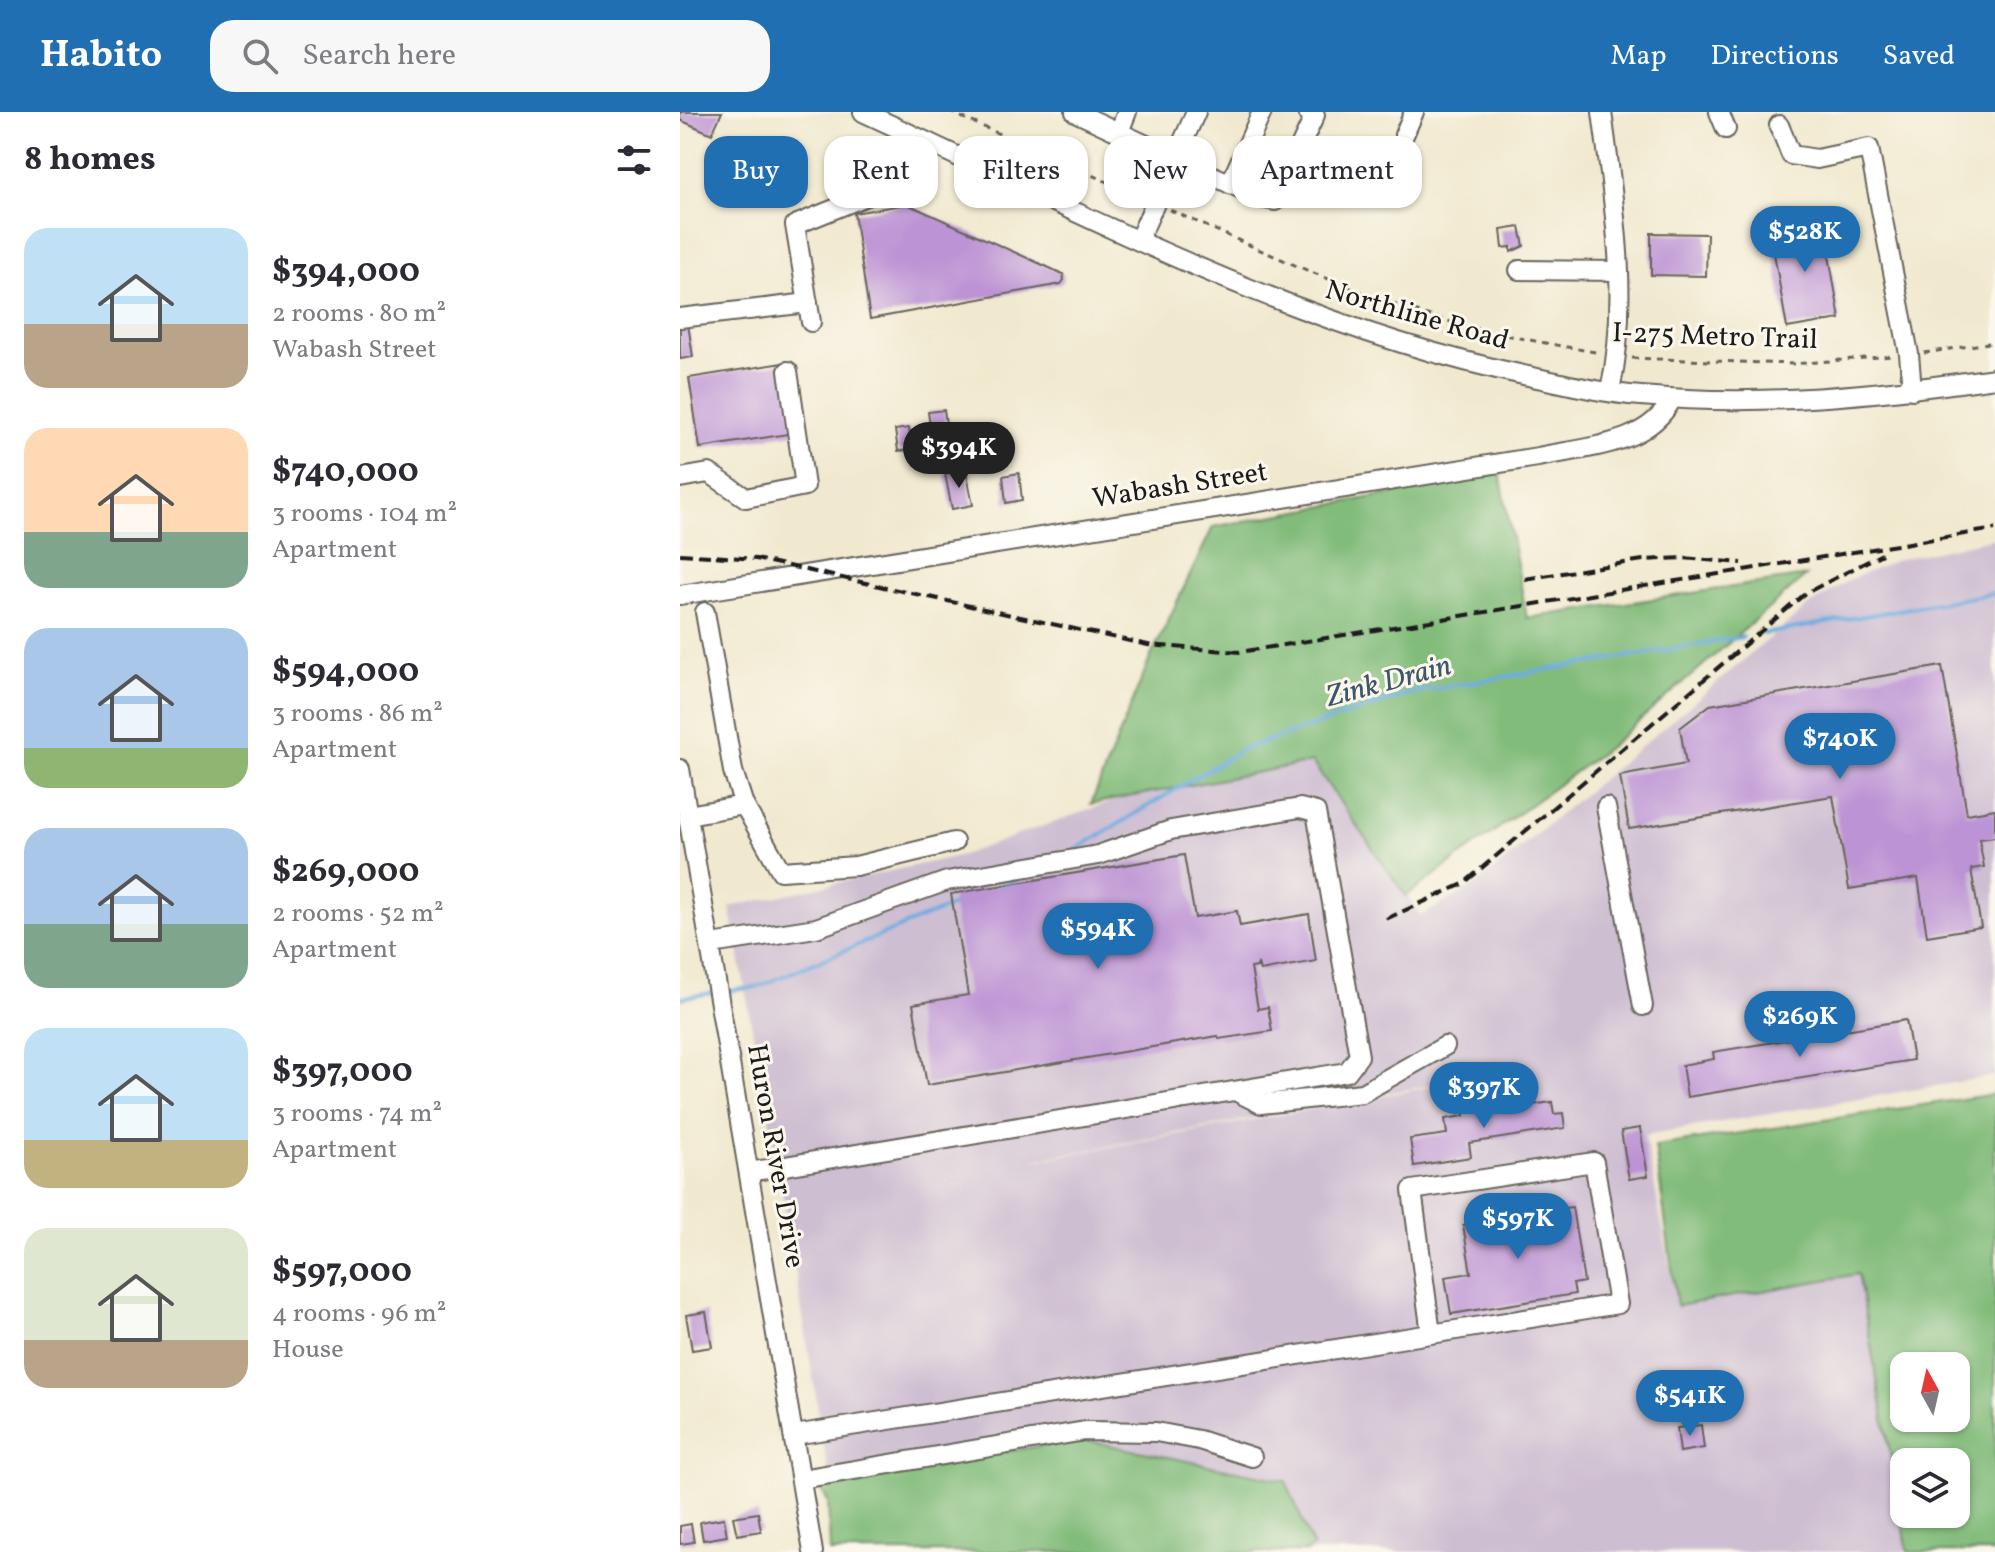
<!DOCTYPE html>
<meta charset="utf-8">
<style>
body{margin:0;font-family:Vollkorn,serif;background:#f7f7f7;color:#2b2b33;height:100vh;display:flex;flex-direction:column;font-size:30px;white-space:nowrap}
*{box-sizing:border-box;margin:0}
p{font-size:26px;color:#7c7c81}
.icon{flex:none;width:44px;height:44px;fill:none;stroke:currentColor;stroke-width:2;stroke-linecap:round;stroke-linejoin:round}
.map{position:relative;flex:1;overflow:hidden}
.drawer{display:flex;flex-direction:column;background:#fff;width:680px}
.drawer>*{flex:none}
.banner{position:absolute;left:24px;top:24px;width:760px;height:72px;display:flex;gap:16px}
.needle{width:52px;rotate:352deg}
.controls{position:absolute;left:1210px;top:1240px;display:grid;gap:16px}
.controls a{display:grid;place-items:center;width:80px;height:80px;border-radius:16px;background:#fff;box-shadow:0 2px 6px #0004;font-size:40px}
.price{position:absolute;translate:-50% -68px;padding:0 18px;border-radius:28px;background:#1f6fb2;color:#fff;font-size:26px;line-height:52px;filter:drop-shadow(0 2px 4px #0008)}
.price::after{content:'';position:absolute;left:50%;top:48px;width:24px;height:18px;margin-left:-12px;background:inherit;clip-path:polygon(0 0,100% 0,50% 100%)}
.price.current{background:#222;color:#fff}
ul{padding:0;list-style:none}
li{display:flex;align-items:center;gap:24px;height:200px;padding:0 24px}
li span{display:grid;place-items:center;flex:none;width:224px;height:160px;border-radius:24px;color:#555}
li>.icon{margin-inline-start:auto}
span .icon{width:96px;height:96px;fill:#fffc;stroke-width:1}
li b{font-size:34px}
h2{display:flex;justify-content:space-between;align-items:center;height:96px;padding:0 24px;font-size:34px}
.chip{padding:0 28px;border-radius:24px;background:#fff;box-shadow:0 2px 6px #0004;font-size:28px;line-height:72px}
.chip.current{background:#1f6fb2;color:#fff}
header{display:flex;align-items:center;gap:48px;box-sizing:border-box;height:112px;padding:0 40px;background:#1f6fb2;color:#fff}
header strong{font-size:38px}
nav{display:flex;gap:44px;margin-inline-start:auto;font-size:28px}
.search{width:560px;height:72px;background:#f7f7f7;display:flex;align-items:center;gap:20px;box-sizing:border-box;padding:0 28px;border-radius:24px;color:#7c7c81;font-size:30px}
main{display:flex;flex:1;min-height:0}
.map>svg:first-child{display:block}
</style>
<header>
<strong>Habito</strong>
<div class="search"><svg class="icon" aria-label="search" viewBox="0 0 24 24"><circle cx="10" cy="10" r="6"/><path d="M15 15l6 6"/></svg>Search here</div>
<nav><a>Map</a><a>Directions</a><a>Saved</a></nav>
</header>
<main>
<section class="drawer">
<h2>8 homes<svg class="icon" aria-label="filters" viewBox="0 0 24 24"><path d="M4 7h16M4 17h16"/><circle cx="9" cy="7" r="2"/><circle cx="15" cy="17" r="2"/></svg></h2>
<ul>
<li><span style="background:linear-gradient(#bfe0f5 60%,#b9a48a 0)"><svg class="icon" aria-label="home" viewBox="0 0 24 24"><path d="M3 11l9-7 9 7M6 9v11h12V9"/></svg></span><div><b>$394,000</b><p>2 rooms · 80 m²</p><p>Wabash Street</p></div></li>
<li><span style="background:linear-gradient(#ffd9b3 65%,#7fa58c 0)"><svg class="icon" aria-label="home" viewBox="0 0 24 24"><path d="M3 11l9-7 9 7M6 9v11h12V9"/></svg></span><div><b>$740,000</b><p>3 rooms · 104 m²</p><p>Apartment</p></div></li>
<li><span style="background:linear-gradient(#a9c7e8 75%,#8fb573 0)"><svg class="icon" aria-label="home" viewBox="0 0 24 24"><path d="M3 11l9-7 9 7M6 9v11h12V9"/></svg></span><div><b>$594,000</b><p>3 rooms · 86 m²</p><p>Apartment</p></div></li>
<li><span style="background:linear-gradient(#a9c7e8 60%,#7fa58c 0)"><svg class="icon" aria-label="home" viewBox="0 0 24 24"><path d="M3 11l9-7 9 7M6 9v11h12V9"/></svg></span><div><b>$269,000</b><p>2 rooms · 52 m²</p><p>Apartment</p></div></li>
<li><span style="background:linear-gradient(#bfe0f5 70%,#c2b280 0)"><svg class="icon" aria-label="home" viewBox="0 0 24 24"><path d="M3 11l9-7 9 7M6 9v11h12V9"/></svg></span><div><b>$397,000</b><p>3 rooms · 74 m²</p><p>Apartment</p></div></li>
<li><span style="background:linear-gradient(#dfe7d0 70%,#b9a48a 0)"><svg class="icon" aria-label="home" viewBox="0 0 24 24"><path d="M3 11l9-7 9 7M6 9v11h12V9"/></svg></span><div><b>$597,000</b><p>4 rooms · 96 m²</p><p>House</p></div></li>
</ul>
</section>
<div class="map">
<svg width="1315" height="1440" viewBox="0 0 1315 1440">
<rect width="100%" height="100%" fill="#fbf7ec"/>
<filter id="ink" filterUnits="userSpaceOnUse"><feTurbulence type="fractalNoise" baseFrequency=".0125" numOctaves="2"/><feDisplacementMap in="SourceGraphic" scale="16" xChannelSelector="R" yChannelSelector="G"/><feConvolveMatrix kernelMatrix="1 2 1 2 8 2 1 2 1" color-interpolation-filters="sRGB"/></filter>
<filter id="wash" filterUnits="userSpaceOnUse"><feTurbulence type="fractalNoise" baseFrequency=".006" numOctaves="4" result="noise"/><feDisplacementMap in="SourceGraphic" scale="32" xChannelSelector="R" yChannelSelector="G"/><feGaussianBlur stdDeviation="1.8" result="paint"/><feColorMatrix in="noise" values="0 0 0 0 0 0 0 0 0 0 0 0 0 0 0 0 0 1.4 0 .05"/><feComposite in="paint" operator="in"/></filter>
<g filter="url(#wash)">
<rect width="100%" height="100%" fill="#f1e9cf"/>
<path fill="#cebed1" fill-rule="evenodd" d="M1315 426V964L965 1023 997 1194 1178 1162 1228 1440H406L159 1426 105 1095 50 795 282 743 450 683 632 650 741 804 797 772 1127 495 1169 468 1220 447ZM846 957 355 1049V1048L701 982Z"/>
<g fill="#82bc7a" stroke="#4f6c4b" stroke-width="2" fill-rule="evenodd">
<polygon points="820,361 847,506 1126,464 928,636 726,784 632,650 411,692 471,544 533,415"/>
<path d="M1315 982V1440H1228L1178 1162 997 1194 975 1034ZM1276 1254V1306H1224V1254ZM1276 1350V1402H1224V1350Z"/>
<polygon points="399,1327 606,1369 633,1435 626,1440 150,1440 148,1389 137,1373"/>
</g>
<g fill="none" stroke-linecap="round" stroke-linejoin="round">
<g stroke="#6dace0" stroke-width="4">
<polyline points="1083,522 1315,481"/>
<polyline points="395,738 561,638 734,580 1063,525"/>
<polyline points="318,775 343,765"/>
<polyline points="42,880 77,875 276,792"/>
<polyline points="0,886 33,881"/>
</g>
</g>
<g id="blocks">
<g fill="#bc93d4">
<polygon points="0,0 42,0 32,22 0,8"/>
<polygon points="46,55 66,63 60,80 40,73"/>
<polygon points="227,92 383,162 384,168 381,172 190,207 174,101"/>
<polygon points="1143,109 1160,207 1107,216 1090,118"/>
<polygon points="840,115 844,134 831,140 831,135 823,136 821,118"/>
<polygon points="971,121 1027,122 1026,164 971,163"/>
<polygon points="8,212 13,245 0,247 0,213"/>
<polygon points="103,251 114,321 20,336 9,266"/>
<polygon points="264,298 267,319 251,321 248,300"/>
<polygon points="229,316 232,338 218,339 215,318"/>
<polygon points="286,358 293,393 272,397 265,362"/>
<polygon points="339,361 342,388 326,391 323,364"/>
<polygon points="1262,554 1287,702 1315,697 1315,725 1299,727 1304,755 1291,757 1301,815 1247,824 1238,766 1169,777 1153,684 949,717 940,664 1006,652 1000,616 1030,593"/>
<polygon points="504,743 515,806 557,799 560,814 629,802 636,849 580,859 578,851 577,855 571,856 578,897 588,895 592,919 539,927 538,924 247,973 233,892 288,883 271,782"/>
<polygon points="1226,908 1233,948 1007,985 1002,953 1034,947 1033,940"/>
<polygon points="818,989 819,998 872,990 874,1002 883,1001 885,1016 789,1031 791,1045 734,1054 730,1027 767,1022 765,1007 784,1004 783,995"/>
<polygon points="960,1016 968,1064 949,1067 941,1019"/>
<polygon points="875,1093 875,1097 892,1095 904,1170 893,1172 895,1182 771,1202 765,1165 791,1161 783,1113 862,1100 861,1095"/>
<polygon points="26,1200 32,1235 12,1238 6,1203"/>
<polygon points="1021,1313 1024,1336 1000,1340 997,1316"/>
<polygon points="78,1401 81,1419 57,1423 53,1405"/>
<polygon points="44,1406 47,1424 23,1428 20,1410"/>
<polygon points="11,1412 14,1430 0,1432 0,1414"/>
</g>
</g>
</g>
<g filter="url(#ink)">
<use href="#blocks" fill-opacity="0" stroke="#67645b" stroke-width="2"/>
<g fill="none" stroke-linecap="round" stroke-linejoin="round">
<g stroke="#67645b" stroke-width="22">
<g id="minor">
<path d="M183 0C400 100 613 215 848 264 885 272 923 281 961 284 1082 295 1195 283 1315 266"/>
<polyline points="395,0 581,86 595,89 635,3 627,0"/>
<path d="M922 0C934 92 950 188 930 279"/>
<polyline points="1039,0 1046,17"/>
<polyline points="1099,13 1111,43 1137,47 1189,36 1229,242 1232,278"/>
<polyline points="439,20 447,0"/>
<polyline points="724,23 734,0"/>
<polyline points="550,72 582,0"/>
<polyline points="459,127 516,0"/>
<polyline points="839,158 938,159"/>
<polyline points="0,206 128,191"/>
<polyline points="131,210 115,113 189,83 228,21"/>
<polyline points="0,366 29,361 66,386 125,374 108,259"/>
<path d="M0 483 858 345C905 335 968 334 992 287"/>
<polyline points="25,500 53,659 64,693 101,759 176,754 274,730"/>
<polyline points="0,657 133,1440"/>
<polyline points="926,695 963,894"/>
<polyline points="8,703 64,693"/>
<polyline points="31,832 136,816 267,769 418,743 491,718 620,696 636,700 679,944 667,960 69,1060"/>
<polyline points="555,979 581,992 682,981 765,934"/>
<polyline points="114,1323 751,1222 732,1078 914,1050 938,1192 751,1222"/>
<polyline points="121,1367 405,1319 476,1320 519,1328 572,1345"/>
</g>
</g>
<g stroke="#67645b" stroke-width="3" stroke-dasharray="6 6" stroke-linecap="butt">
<polyline points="270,0 461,85"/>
<path d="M490 98C570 133 648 170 731 198 793 218 857 230 921 241"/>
<polyline points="1244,241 1315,230"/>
<polyline points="952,246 1112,252 1212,244"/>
</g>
<use href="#minor" stroke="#fff" stroke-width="18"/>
<g stroke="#1c1c1c" stroke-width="4" stroke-dasharray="12 6" stroke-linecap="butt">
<polyline points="0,442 76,447 468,533 560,540 1315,417"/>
<polyline points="845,467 963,448 1002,446 1062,451"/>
<polyline points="706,807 783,772 1126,481 1202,442"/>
</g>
</g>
</g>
<g text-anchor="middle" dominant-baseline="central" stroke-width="6" stroke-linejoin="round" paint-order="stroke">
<g font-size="28" fill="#1c1c1c" stroke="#fbf7ec">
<text transform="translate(737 204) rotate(16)">Northline Road</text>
<text transform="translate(1035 225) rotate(2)">I-275 Metro Trail</text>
<text transform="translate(500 374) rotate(-9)">Wabash Street</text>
<text transform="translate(95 1044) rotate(80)">Huron River Drive</text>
</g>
<g font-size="30" font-style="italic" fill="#3c566a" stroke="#fbf7ec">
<text transform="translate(709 570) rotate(-15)">Zink Drain</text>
</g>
</g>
</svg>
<div class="controls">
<a><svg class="needle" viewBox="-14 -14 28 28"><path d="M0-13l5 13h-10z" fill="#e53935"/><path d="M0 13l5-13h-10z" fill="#7c7c81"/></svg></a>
<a><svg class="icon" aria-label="layers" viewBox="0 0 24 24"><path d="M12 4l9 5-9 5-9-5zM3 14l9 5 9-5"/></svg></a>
</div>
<b class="price" style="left:1125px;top:162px">$528K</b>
<b class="price current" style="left:279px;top:378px">$394K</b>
<b class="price" style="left:1160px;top:669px">$740K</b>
<b class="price" style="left:418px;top:859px">$594K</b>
<b class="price" style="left:1120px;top:947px">$269K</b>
<b class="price" style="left:804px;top:1018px">$397K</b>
<b class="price" style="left:838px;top:1149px">$597K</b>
<b class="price" style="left:1010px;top:1326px">$541K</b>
<div class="banner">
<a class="chip current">Buy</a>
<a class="chip">Rent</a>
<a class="chip">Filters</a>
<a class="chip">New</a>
<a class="chip">Apartment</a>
</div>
</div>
</main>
